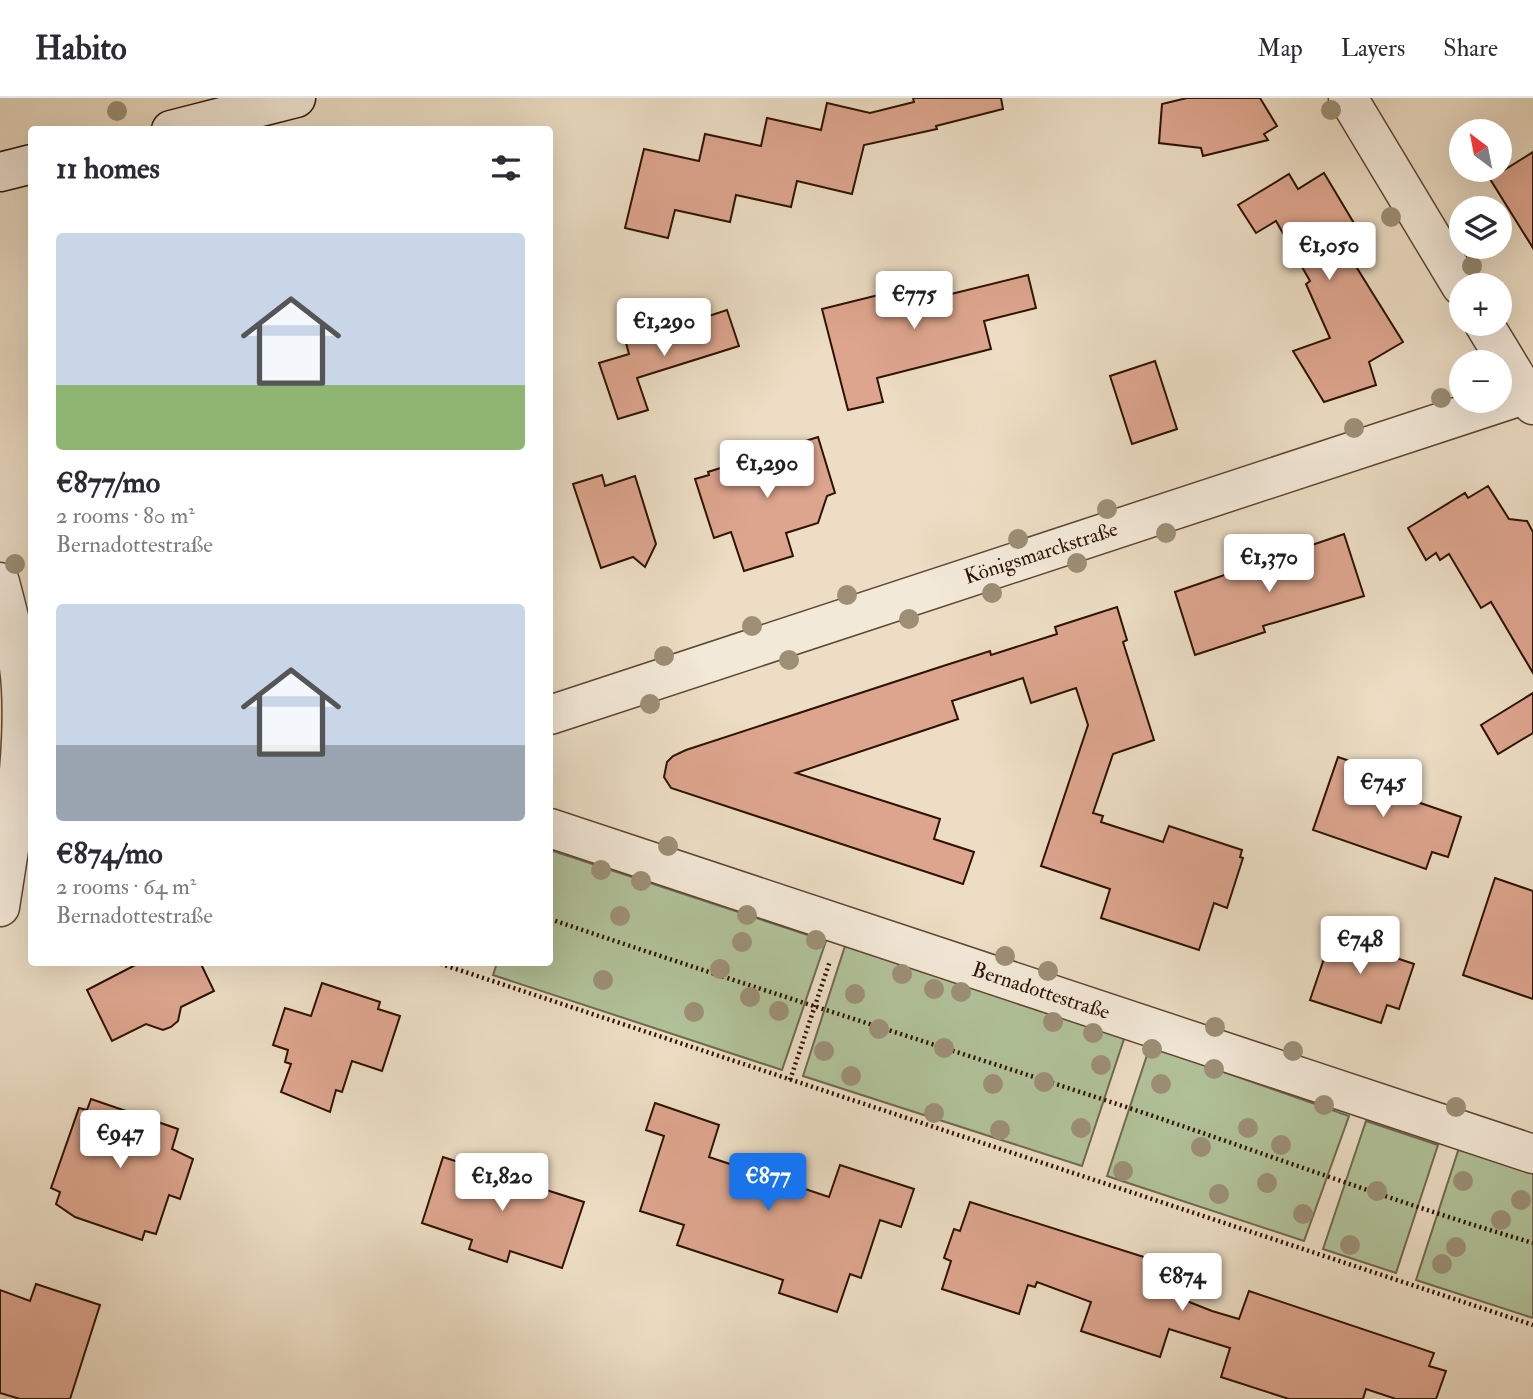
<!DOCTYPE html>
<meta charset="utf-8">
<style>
body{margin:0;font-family:"IM FELL Double Pica",serif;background:#f7f7f7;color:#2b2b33;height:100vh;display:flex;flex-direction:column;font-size:26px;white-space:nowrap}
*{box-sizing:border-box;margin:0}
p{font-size:23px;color:#7c7c81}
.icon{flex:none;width:38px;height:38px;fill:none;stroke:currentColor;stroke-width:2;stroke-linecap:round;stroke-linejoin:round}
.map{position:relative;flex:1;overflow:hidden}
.side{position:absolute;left:28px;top:28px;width:525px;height:840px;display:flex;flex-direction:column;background:#fff;border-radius:7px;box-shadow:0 7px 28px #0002}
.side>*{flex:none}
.needle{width:46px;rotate:328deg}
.tools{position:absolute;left:1449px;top:21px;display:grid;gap:14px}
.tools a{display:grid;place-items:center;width:63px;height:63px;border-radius:50%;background:#fff;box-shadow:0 7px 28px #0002;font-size:35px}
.price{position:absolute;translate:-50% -60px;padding:0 16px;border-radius:7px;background:#fff;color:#222;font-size:23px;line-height:46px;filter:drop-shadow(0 2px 4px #0008)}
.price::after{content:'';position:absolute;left:50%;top:42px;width:21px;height:16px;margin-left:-10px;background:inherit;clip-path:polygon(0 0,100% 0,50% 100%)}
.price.selected{background:#1a73e8;color:#fff}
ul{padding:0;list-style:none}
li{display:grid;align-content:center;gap:14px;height:371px;padding:0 28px}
li span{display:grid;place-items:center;height:217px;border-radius:7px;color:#555}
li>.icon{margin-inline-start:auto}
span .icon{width:126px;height:126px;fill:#fffc;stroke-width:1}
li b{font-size:30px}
h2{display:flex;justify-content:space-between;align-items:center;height:84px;padding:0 28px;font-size:30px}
header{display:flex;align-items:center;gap:42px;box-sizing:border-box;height:98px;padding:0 35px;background:#fff;border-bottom:2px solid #e1e1e2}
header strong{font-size:33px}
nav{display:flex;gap:38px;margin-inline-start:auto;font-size:24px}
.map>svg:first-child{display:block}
</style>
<header>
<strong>Habito</strong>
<nav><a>Map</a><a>Layers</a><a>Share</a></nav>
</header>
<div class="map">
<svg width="1533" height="1301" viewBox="0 0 1533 1301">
<rect width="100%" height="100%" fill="#ecddc4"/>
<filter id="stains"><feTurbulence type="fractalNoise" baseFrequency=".00286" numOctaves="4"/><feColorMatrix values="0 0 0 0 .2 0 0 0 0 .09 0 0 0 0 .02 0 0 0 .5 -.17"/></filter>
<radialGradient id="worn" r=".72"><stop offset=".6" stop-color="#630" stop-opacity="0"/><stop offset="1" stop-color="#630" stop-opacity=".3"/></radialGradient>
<g fill="#b1c299" stroke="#6f6a4e" stroke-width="2">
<polygon points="550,752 826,843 782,972 493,877 497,865 550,864"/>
<polygon points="845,848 1125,938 1082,1068 803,978"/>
<polygon points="1150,948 1349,1018 1304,1143 1107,1078"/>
<polygon points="1366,1023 1438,1047 1396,1175 1323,1151"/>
<polygon points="1459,1050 1533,1074 1533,1220 1416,1182"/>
</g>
<g fill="#dda58e" stroke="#2d1302" stroke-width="2">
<polygon points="913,0 1001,0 1003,11 936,28 937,31 864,47 852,96 797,83 791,109 736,97 730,124 675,112 668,140 625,130 644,51 699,63 705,36 761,48 767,20 821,32 827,5 870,15 914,4"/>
<polygon points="1187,0 1260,0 1277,28 1264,36 1268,42 1203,58 1201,50 1159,45 1162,6"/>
<polygon points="1533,54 1533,150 1490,81"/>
<polygon points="1324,75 1370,152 1352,162 1403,244 1369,264 1376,287 1324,304 1293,253 1330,240 1306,186 1310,183 1276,123 1256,135 1238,107 1289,76 1298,91"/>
<polygon points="1028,177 1036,210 984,223 991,251 877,280 883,304 848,312 822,211 935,183 939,199"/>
<polygon points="727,212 739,248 637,280 648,312 618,321 599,265 629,256 626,245"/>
<polygon points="1155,263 1177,331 1132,346 1110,278"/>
<polygon points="818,339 835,395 827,398 818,425 786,435 793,458 744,473 731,434 714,440 695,381 709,377 708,374"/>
<polygon points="602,377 605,388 635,378 656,446 645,469 633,459 601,470 573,386"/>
<polygon points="1488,388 1509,421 1527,423 1533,434 1533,575 1491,504 1481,510 1449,456 1440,462 1436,455 1426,462 1408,430 1465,395 1468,400"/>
<polygon points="1344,436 1364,498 1263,528 1265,534 1195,557 1175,494"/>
<polygon points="1117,509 1127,542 1123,544 1154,642 1113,656 1093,715 1103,718 1101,724 1163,744 1169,728 1242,752 1240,759 1243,760 1227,810 1214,805 1199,852 1101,820 1110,791 1041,768 1088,627 1076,590 1031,605 1023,580 952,603 958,621 796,675 940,721 934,741 974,754 963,786 671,690 664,679 667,664 673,658 686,652 940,569 990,553 991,557 1057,536 1055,529"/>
<polygon points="1533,595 1533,635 1498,656 1481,627"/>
<polygon points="1338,659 1370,670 1365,686 1461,719 1448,759 1432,754 1426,771 1313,732"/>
<polygon points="1495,780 1533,793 1533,901 1463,877"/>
<polygon points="1337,822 1369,833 1363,849 1414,866 1399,911 1387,907 1381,925 1310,902"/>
<polygon points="141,864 200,864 214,893 181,909 178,923 171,929 163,932 146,926 112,943 87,892"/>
<polygon points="322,885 380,904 378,911 400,918 382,973 352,963 342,994 336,992 330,1014 281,994 291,966 285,964 288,952 273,947 285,910 311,918"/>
<polygon points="91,1001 178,1031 172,1051 193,1061 180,1101 169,1097 156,1136 145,1133 142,1142 75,1119 56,1106 60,1094 51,1090 79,1010 87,1012"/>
<polygon points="655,1005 719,1027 709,1059 829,1099 840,1067 914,1091 901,1129 880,1122 861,1180 850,1176 837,1214 779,1195 783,1182 677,1147 684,1127 640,1113 664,1038 646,1032"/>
<polygon points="443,1059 489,1074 491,1068 539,1084 537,1089 584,1104 562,1170 510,1153 507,1164 469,1151 472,1142 422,1125"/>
<polygon points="970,1104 1188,1173 1179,1200 1212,1213 1239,1221 1249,1193 1434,1255 1429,1268 1446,1273 1436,1301 1396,1301 1366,1291 1363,1301 1289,1301 1221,1279 1230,1250 1169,1231 1160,1259 1081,1233 1091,1204 1037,1184 1035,1189 1028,1187 1019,1216 942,1191 951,1163 944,1160 954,1131 960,1133"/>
<polygon points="36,1186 100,1207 70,1301 20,1301 0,1295 0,1192 30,1203"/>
</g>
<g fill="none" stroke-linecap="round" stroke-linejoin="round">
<g stroke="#5d4632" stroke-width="41">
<g id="street">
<polyline points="1348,0 1461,188"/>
<polyline points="1484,226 1533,307"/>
<path d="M0 484C9 519 19 554 21 590 25 662 11 738 0 809"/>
<polyline points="550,617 1533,294"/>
<polyline points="550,730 1533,1056"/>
</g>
</g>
<g stroke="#2d1302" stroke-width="41">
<g id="secondary">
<polyline points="171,32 296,0"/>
<polyline points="0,74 32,66"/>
</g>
</g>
<g stroke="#2d1302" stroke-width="4.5" stroke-dasharray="2 3.5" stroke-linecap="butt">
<path d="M550 821C738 885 928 944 1117 1006 1256 1052 1393 1104 1533 1145"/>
<polyline points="435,864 1533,1227"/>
<polyline points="790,982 830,863"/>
</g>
<use href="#street" stroke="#f3e9d9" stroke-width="38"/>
<use href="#secondary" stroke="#f3e9d9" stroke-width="38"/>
</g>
<g fill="#9c8f76">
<circle cx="1331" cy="12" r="10"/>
<circle cx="117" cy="13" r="10"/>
<circle cx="1391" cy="119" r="10"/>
<circle cx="1472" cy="168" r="10"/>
<circle cx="1441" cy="300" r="10"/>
<circle cx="1354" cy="330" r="10"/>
<circle cx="1107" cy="411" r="10"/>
<circle cx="1166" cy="435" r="10"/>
<circle cx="1018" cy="441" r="10"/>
<circle cx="1077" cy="465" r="10"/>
<circle cx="15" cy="466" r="10"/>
<circle cx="992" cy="495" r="10"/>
<circle cx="847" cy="497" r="10"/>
<circle cx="909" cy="521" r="10"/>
<circle cx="752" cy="528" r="10"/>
<circle cx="664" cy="558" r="10"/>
<circle cx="789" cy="562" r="10"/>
<circle cx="650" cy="606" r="10"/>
<circle cx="668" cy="748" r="10"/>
<circle cx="601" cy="772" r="10"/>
<circle cx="641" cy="783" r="10"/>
<circle cx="747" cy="817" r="10"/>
<circle cx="620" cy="818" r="10"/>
<circle cx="816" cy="842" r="10"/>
<circle cx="742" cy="844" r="10"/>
<circle cx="1005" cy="858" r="10"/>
<circle cx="720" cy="871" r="10"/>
<circle cx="1048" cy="873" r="10"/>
<circle cx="902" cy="876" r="10"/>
<circle cx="603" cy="882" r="10"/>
<circle cx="934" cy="891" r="10"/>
<circle cx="961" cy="894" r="10"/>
<circle cx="855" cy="896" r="10"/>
<circle cx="750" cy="899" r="10"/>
<circle cx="779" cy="913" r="10"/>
<circle cx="694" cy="914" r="10"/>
<circle cx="1053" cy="924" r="10"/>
<circle cx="1215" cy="929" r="10"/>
<circle cx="879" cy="931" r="10"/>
<circle cx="1093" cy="935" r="10"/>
<circle cx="944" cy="950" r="10"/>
<circle cx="1152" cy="951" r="10"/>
<circle cx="824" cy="953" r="10"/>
<circle cx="1293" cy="953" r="10"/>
<circle cx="1101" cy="967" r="10"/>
<circle cx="1214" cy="971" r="10"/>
<circle cx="851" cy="978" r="10"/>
<circle cx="1044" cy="984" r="10"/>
<circle cx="993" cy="986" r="10"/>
<circle cx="1161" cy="986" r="10"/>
<circle cx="1324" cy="1007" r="10"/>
<circle cx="1456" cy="1009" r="10"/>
<circle cx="934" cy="1015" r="10"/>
<circle cx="1081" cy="1030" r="10"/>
<circle cx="1248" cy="1030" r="10"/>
<circle cx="1000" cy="1032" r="10"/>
<circle cx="1281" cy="1047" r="10"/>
<circle cx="1201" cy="1049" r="10"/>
<circle cx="1123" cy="1073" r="10"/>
<circle cx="1463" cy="1083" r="10"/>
<circle cx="1267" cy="1085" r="10"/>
<circle cx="1377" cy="1093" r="10"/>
<circle cx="1219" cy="1096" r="10"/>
<circle cx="1521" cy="1102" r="10"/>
<circle cx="1303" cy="1116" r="10"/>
<circle cx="1501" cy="1122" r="10"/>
<circle cx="1350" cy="1147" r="10"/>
<circle cx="1456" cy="1149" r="10"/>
<circle cx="1442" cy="1166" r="10"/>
</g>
<g text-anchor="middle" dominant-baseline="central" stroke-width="5" stroke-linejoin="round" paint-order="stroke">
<g font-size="21" fill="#2d1302" stroke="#f3e9d9">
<text transform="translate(1041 455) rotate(-18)">Königsmarckstraße</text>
<text transform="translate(1041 893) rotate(18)">Bernadottestraße</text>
</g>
</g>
<rect width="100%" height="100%" filter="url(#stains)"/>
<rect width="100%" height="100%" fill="url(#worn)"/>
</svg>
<div class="tools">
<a><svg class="needle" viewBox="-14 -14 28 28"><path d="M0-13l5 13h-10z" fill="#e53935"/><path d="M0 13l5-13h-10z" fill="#7c7c81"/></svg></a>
<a><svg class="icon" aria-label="layers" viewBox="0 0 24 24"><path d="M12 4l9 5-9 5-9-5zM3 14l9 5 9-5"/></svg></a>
<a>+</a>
<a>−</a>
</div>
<b class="price" style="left:1329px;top:184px">€1,050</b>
<b class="price" style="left:914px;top:233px">€775</b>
<b class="price" style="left:664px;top:260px">€1,290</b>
<b class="price" style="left:767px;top:402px">€1,290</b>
<b class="price" style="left:1269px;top:496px">€1,370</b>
<b class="price" style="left:1383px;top:721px">€745</b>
<b class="price" style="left:1360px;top:878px">€748</b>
<b class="price" style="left:120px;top:1072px">€947</b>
<b class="price" style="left:502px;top:1115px">€1,820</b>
<b class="price selected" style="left:768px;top:1115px">€877</b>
<b class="price" style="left:1182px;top:1215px">€874</b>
<section class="side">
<h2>11 homes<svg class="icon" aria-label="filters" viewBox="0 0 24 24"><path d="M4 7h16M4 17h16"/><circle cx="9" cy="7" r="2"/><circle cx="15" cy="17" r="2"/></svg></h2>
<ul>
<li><span style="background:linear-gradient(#c9d6e8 70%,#8fb573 0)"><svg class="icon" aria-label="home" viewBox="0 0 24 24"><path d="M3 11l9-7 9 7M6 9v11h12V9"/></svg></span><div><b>€877/mo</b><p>2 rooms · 80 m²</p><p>Bernadottestraße</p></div></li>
<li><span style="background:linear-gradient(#c9d6e8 65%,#9aa5b1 0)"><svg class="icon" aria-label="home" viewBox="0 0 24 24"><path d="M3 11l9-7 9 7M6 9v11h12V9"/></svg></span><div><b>€874/mo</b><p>2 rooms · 64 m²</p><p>Bernadottestraße</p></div></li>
</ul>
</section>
</div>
